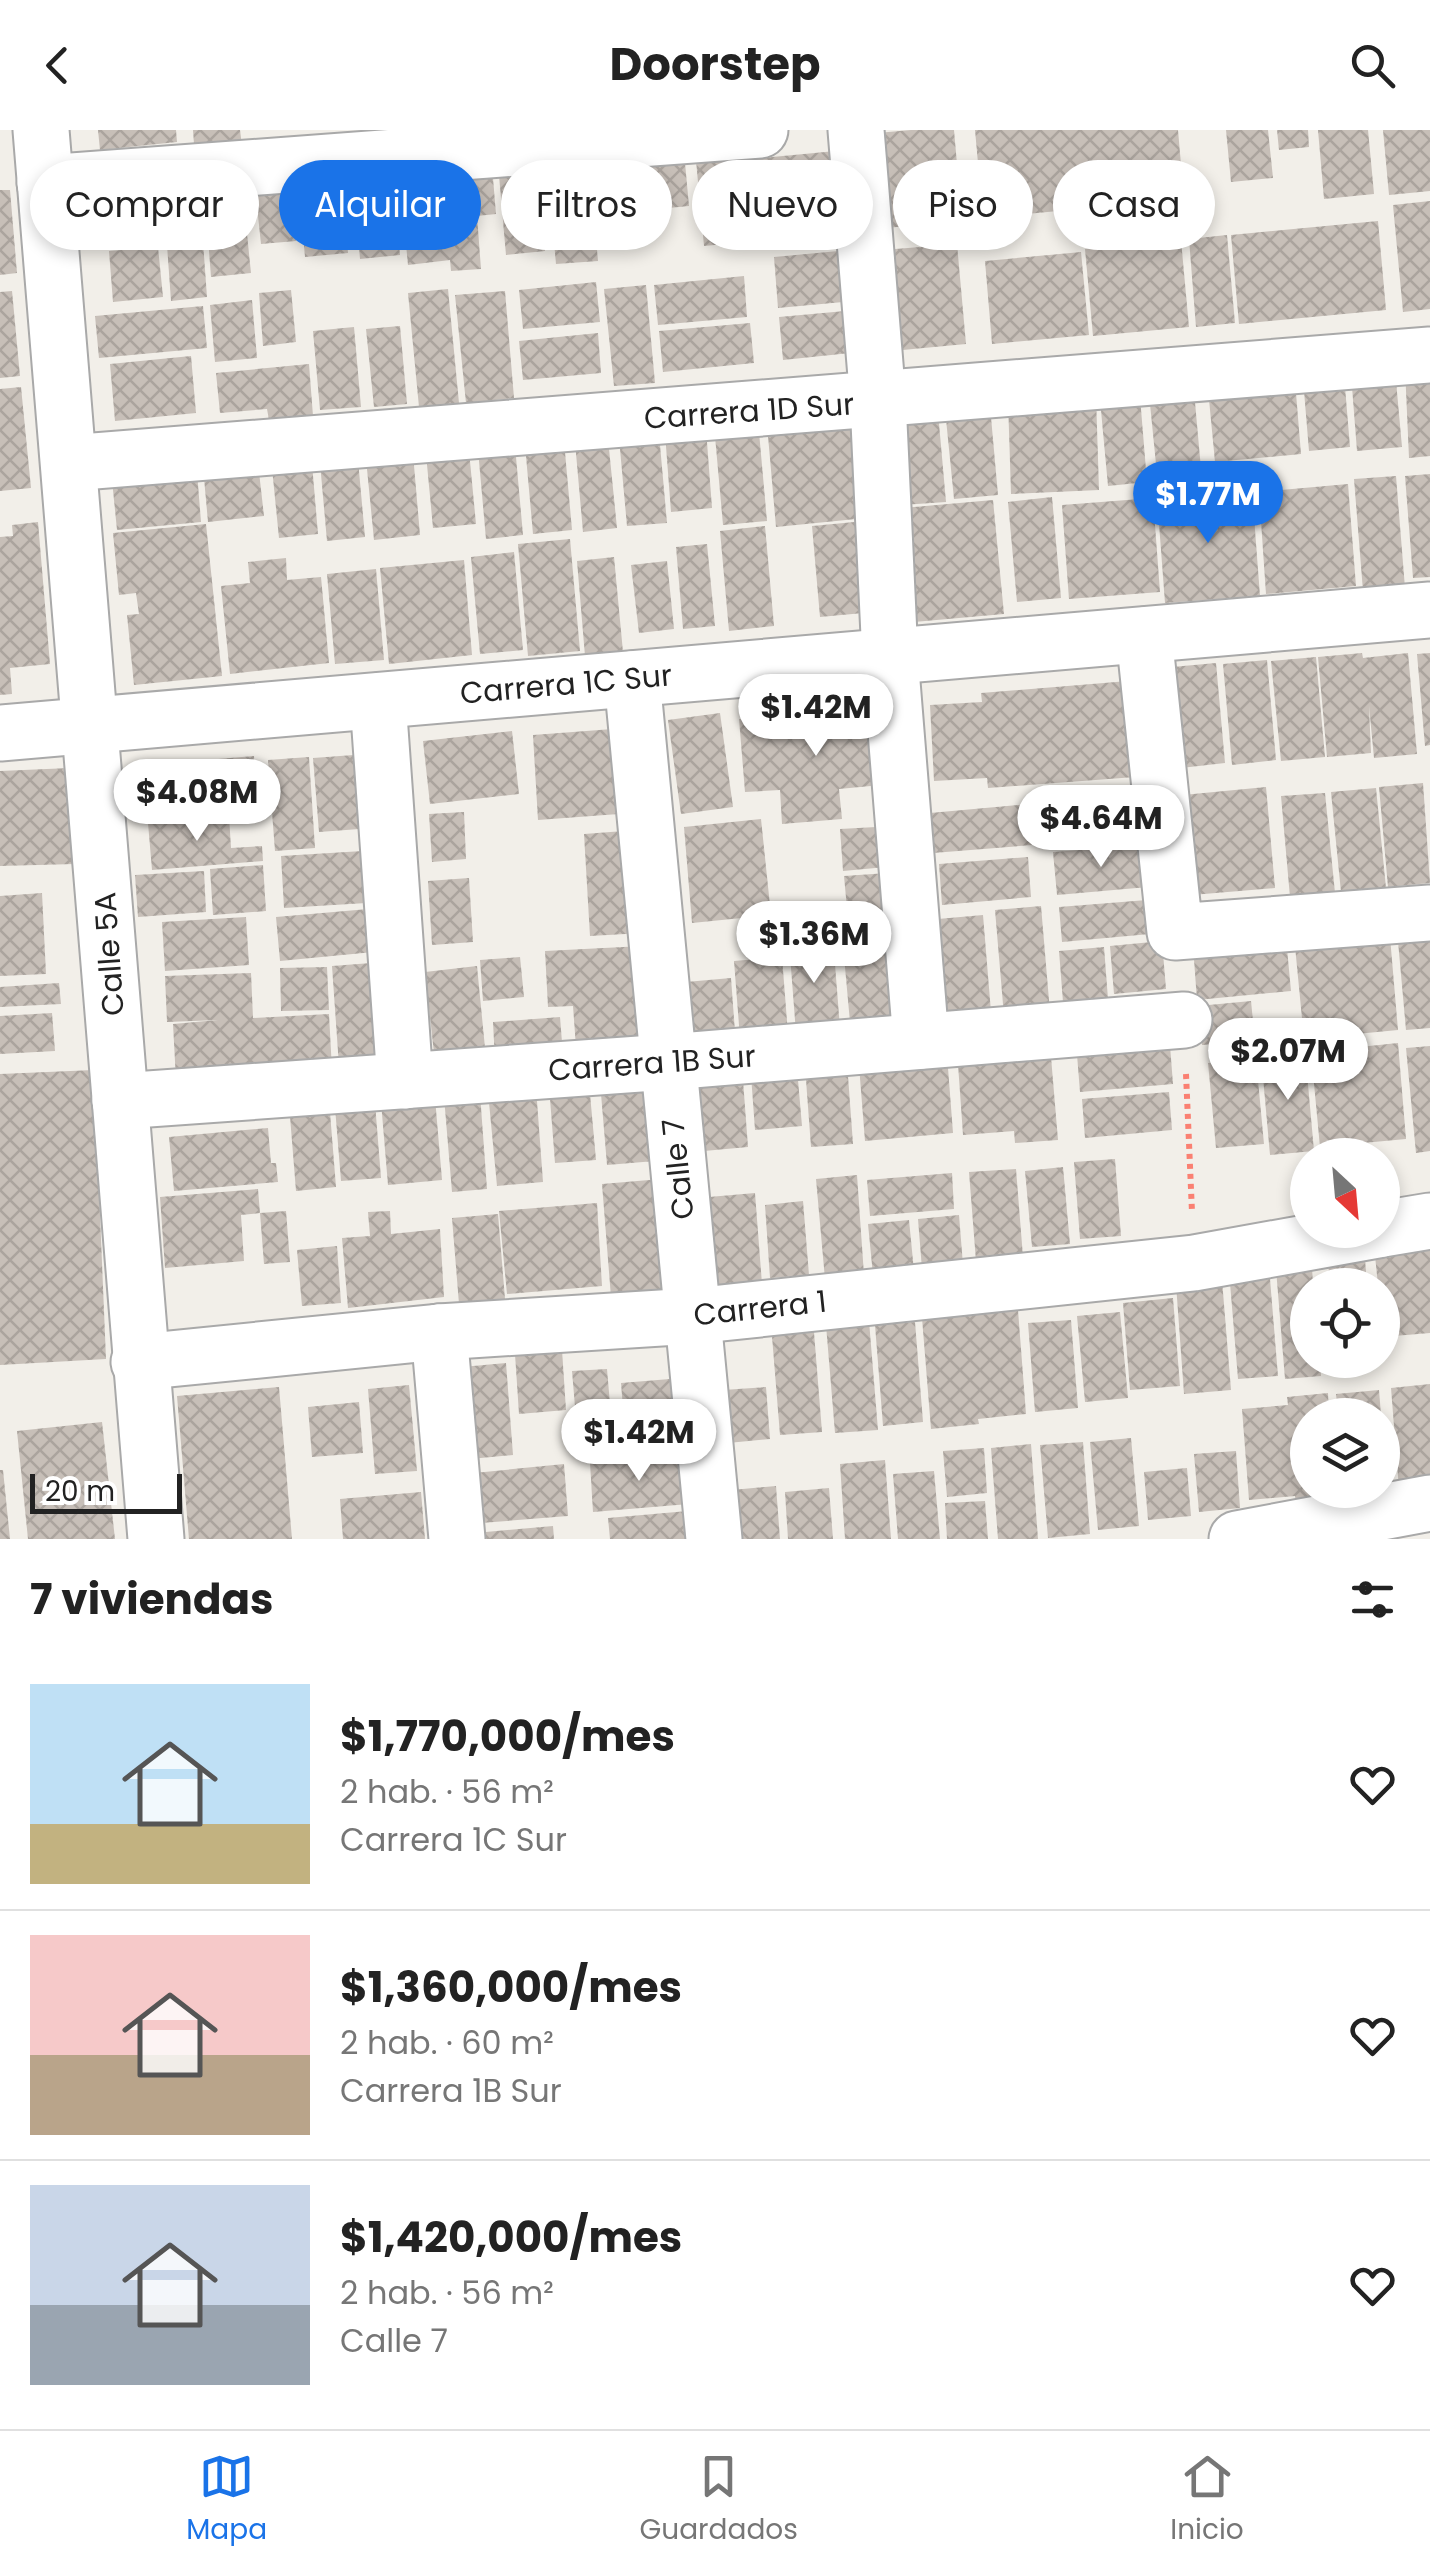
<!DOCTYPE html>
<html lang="es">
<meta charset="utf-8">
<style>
body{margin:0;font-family:Poppins,sans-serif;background:#f6f6f6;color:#222;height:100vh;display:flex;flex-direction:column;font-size:38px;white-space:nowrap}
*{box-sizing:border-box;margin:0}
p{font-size:32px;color:#767676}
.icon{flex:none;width:55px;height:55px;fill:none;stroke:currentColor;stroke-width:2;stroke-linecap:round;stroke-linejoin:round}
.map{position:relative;height:1409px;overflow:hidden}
.drawer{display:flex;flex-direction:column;background:#fff;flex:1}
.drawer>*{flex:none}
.top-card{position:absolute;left:30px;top:30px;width:1370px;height:90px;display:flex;gap:20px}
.needle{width:65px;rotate:154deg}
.fabs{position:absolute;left:1290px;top:1008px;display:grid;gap:20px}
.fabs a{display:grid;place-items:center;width:110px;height:110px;border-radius:50%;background:#fff;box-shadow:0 5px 15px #0003;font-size:50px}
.scale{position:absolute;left:30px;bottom:25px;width:152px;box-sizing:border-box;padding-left:10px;border:5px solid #222;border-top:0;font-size:28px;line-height:35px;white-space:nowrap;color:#222;-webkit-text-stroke:8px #fff;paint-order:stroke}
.price{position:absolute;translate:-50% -85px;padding:0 22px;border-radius:35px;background:#fff;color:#222;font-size:32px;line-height:65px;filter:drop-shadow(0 2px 5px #0008)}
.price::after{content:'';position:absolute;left:50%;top:60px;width:30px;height:22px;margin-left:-15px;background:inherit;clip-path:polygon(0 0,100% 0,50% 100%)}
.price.on{background:#1a73e8;color:#fff}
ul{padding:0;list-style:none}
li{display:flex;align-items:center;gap:30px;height:250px;padding:0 30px}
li+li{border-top:2px solid #e0e0e0}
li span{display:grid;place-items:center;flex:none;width:280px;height:200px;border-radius:0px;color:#555}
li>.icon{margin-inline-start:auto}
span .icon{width:120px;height:120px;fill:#fffc;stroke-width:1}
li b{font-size:42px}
h2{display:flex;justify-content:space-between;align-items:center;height:120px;padding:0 30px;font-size:42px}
.chip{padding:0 35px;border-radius:45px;background:#fff;box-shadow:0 5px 15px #0003;font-size:35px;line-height:90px}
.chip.on{background:#1a73e8;color:#fff}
header{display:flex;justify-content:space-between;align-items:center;height:130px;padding:0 30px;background:#fff;font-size:45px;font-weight:700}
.tab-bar{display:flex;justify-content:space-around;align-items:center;height:140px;border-top:2px solid #e0e0e0;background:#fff;font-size:28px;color:#767676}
.tab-bar a{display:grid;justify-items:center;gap:5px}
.tab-bar .on{color:#1a73e8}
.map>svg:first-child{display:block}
</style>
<header><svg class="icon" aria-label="back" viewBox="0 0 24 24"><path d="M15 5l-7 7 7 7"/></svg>Doorstep<svg class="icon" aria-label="search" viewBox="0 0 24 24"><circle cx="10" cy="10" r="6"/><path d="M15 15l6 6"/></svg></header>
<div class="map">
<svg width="1430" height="1409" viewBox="0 0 1430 1409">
<defs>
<pattern id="building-cross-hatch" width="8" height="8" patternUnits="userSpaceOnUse" patternTransform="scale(2.5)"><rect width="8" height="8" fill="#c7bfb8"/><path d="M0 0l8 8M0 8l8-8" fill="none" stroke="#aba49e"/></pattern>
</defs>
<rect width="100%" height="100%" fill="#f2efe9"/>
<g fill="url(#building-cross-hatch)">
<polygon points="98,0 176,0 177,12 100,20"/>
<polygon points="193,0 240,0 243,24 195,28"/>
<polygon points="911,0 954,0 962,91 886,98 877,3"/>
<polygon points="975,0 1178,0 1184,69 983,88"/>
<polygon points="1226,0 1268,0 1273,48 1231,52"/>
<polygon points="1277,0 1308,0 1309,17 1279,20"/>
<polygon points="1318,0 1368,0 1374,64 1324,69"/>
<polygon points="1383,0 1430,0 1430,61 1389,65"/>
<polygon points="739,16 747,112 704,116 695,20"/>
<polygon points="536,20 545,121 506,125 497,23"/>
<polygon points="846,20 850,57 755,66 752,29"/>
<polygon points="684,22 689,76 648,80 643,25"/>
<polygon points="491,24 496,84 477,86 481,139 451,141 450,130 408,135 399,42"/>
<polygon points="631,24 637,86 607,90 601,27"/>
<polygon points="391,29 400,125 360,129 352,33"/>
<polygon points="589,30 598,131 556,134 547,34"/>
<polygon points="340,32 348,123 305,127 297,36"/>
<polygon points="289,36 296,111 261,114 253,39"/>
<polygon points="242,48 247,96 185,102 180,54"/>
<polygon points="170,57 174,107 90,115 86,66"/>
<polygon points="0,60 10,60 17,143 0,145"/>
<polygon points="853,67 857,108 758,118 754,76"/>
<polygon points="1430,71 1430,179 1403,182 1393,75"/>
<polygon points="1378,91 1386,180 1239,194 1231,105"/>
<polygon points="247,104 251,143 211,147 208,108"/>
<polygon points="1227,105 1235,193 1196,197 1189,109"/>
<polygon points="1181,110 1189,197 1093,206 1085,119"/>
<polygon points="203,112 207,167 171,171 167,115"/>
<polygon points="957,114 966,214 892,221 883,120"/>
<polygon points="158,117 163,167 113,172 109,121"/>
<polygon points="860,119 865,170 778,178 774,127"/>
<polygon points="1081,122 1089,205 992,214 985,131"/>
<polygon points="744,146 747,187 658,195 654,155"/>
<polygon points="596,152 600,192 523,199 519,160"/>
<polygon points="646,155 655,253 614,256 604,159"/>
<polygon points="448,159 459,273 419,277 408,163"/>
<polygon points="291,160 296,212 263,216 259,163"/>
<polygon points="12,161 20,246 0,248 0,162"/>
<polygon points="505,161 514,268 466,273 455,165"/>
<polygon points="252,170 257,228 215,232 210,175"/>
<polygon points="203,176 207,218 99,228 95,186"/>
<polygon points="856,180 860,222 783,230 779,187"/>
<polygon points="750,193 754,233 663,242 659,201"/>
<polygon points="400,196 407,274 374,277 366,199"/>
<polygon points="354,197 361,277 320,280 313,201"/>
<polygon points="598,203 601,243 523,250 519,211"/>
<polygon points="191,226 196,283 115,291 110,234"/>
<polygon points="309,234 313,286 269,290 267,279 220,283 216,243"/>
<polygon points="1430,235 1430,326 1409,328 1405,238"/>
<polygon points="1395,240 1402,317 1357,321 1351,244"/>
<polygon points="1344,245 1350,317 1309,321 1303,249"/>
<polygon points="1193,250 1202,350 1158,354 1148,254"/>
<polygon points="1295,251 1301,324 1215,332 1208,259"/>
<polygon points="1139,255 1147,352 1108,356 1099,259"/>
<polygon points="21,257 31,358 0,361 0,259"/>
<polygon points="989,265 998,365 954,369 944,269"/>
<polygon points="1096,266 1099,360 1011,364 1008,270"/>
<polygon points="937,271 946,372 902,375 893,275"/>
<polygon points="866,274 876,387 776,397 766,283"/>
<polygon points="758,291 767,391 723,395 714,295"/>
<polygon points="706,299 712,378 671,382 665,303"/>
<polygon points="659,304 667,393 627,396 619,308"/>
<polygon points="608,309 617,398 583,402 575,312"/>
<polygon points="564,311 572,400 533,404 525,315"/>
<polygon points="515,316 523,405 486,409 478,320"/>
<polygon points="469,321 476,394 433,398 426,324"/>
<polygon points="413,324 420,405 374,410 366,329"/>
<polygon points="358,330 365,407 327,411 320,333"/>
<polygon points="312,334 318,404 279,408 272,338"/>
<polygon points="197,342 201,392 117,400 112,350"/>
<polygon points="259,342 264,386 208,392 204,348"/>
<polygon points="1430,344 1430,447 1413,448 1405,346"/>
<polygon points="1396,346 1405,458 1363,461 1354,349"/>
<polygon points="1348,354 1356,456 1266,464 1259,362"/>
<polygon points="1252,360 1260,466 1165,473 1157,367"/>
<polygon points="1052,367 1061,468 1017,472 1008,372"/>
<polygon points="1153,368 1160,462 1069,469 1062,375"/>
<polygon points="993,370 1004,484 914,492 903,378"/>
<polygon points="865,391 874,482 820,487 812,396"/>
<polygon points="38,392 50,534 10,538 12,564 0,565 0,407 13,406 12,395"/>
<polygon points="206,394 222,546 134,555 127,485 139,484 136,463 119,465 113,403"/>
<polygon points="765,396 774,496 729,501 720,401"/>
<polygon points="570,409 580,521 528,526 518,414"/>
<polygon points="707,414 715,496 683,499 676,417"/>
<polygon points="514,422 523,520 480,524 471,427"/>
<polygon points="614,427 623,522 585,526 577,431"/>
<polygon points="286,428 287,450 321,447 329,533 230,544 221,456 250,453 248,432"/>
<polygon points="464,430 472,525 389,534 380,438"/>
<polygon points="667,431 674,499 639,503 631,435"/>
<polygon points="376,439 384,530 335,534 327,444"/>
<polygon points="1362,523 1363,528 1408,523 1417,624 1374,628 1369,576 1371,623 1327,627 1318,527"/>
<polygon points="1430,523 1430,615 1425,616 1417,524"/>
<polygon points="1316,527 1325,627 1281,631 1271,531"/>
<polygon points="1267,530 1276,630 1232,635 1223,534"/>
<polygon points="1216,533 1225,633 1181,638 1172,537"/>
<polygon points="1128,551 1135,647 988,658 987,648 934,651 930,575 982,572 981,563"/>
<polygon points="886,576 892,654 839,659 842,689 782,694 780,660 745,662 739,589"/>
<polygon points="720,583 733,677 681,684 668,590"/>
<polygon points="626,598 632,683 538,690 533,605"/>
<polygon points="512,601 519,664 430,674 423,611"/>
<polygon points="367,624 373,698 319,702 313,628"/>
<polygon points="254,626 258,680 149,688 146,635"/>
<polygon points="309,627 315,718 275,721 268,630"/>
<polygon points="70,638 75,734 0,736 0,641"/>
<polygon points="1423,653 1430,753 1388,757 1379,657"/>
<polygon points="1266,657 1275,758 1192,765 1183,665"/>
<polygon points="1376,658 1386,758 1341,762 1331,662"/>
<polygon points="1325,663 1335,763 1290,767 1281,666"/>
<polygon points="1142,665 1145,710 1058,718 1054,673"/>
<polygon points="1029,674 1032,715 933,723 930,683"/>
<polygon points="464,682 466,729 432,732 429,684"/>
<polygon points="229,686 231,718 262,716 263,731 152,740 148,693"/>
<polygon points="761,689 771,785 692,793 684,697"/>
<polygon points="894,696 897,736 843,741 840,699"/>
<polygon points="637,700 643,803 590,806 584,704"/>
<polygon points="1145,715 1148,757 1057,765 1053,722"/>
<polygon points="379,720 383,772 284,778 281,726"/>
<polygon points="1028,727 1031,767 942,775 939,734"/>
<polygon points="263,735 266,781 213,785 210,739"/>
<polygon points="204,741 206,782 138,787 135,745"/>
<polygon points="902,742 905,785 848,789 844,746"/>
<polygon points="469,748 473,812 432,815 428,751"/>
<polygon points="42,763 46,844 0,846 0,766"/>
<polygon points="1147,770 1150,804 1062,812 1059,777"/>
<polygon points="1041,776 1050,882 1004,886 995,780"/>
<polygon points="380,778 384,821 280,831 276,787"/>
<polygon points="983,785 991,882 946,886 938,789"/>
<polygon points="246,787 249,835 165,841 162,792"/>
<polygon points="1430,796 1430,898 1406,900 1397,800"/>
<polygon points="895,800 902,888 850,892 842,804"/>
<polygon points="1390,807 1398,900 1304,909 1295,816"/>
<polygon points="1286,808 1291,861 1197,870 1193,816"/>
<polygon points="833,809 840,898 796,903 789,812"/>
<polygon points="1162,811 1166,859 1114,864 1110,816"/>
<polygon points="643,816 649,913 576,917 573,876 548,877 545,821"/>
<polygon points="1104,817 1109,882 1064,885 1059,821"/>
<polygon points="520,827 524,867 483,871 480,830"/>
<polygon points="782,827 788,904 740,908 734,831"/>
<polygon points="384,832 392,932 339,936 332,836"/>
<polygon points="477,836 485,918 434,923 425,842"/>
<polygon points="327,837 329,880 281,881 280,838"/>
<polygon points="251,843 253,888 329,884 332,940 176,950 173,894 218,890 167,892 165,846"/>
<polygon points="731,848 735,902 691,906 686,852"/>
<polygon points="59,853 61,874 0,877 0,857"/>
<polygon points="1251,871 1255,911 1202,915 1198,876"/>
<polygon points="52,883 55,921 0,924 0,886"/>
<polygon points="560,887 563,925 495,931 493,892"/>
<polygon points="1169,903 1173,954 1080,962 1076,912"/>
<polygon points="1398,913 1406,1009 1320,1017 1311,922"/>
<polygon points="1050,915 1058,1010 1015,1013 1014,1001 963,1005 957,920"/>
<polygon points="1430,916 1430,1021 1416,1023 1406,918"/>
<polygon points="846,919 853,1014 811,1017 804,923"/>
<polygon points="1305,921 1314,1021 1270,1025 1261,925"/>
<polygon points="858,923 947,925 953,1003 865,1011"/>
<polygon points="796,927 802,996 755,1000 750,931"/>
<polygon points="1256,929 1264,1014 1216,1018 1208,933"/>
<polygon points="742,937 748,1017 704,1021 697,941"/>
<polygon points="94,940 106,1229 0,1235 0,944"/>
<polygon points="649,948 655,1031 607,1035 600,952"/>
<polygon points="589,953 596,1030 555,1033 549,956"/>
<polygon points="536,958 543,1052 497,1056 488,962"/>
<polygon points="1169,962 1172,1000 1085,1008 1082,969"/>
<polygon points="480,964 487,1059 452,1062 444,967"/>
<polygon points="435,968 442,1050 388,1055 381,972"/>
<polygon points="329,970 336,1057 296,1061 289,974"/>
<polygon points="375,973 381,1048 341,1051 335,977"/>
<polygon points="268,998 271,1033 276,1033 278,1052 174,1061 169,1007"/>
<polygon points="1115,1029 1121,1106 1080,1109 1074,1032"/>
<polygon points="1063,1037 1070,1114 1032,1117 1025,1041"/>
<polygon points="1016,1039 1023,1127 976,1131 969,1042"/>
<polygon points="952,1043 954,1079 870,1086 867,1050"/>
<polygon points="857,1045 864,1145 825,1149 816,1049"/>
<polygon points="661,1049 670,1162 611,1167 602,1054"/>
<polygon points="258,1059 260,1083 241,1085 244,1131 165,1138 160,1067"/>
<polygon points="755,1063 762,1154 717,1159 709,1067"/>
<polygon points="803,1071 809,1145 770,1148 765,1075"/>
<polygon points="597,1073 602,1156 507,1164 499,1081"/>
<polygon points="286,1081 290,1132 264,1134 260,1083"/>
<polygon points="390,1081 391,1104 440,1099 444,1167 348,1178 342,1108 370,1106 368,1082"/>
<polygon points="498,1084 506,1181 460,1186 452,1088"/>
<polygon points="959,1085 963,1135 922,1139 918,1089"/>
<polygon points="909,1090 914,1141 873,1145 868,1094"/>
<polygon points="1430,1100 1430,1203 1382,1207 1382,1155 1378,1155 1373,1106"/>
<polygon points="337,1116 341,1173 302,1176 297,1120"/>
<polygon points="1365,1129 1367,1155 1330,1155 1328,1132"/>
<polygon points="1312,1137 1313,1155 1308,1155 1308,1230 1320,1230 1321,1246 1285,1249 1276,1139"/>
<polygon points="1270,1149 1278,1246 1238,1249 1230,1153"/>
<polygon points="1222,1150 1231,1260 1184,1264 1176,1154"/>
<polygon points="1173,1168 1180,1256 1130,1260 1123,1173"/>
<polygon points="1018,1180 1026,1284 978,1289 979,1294 931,1299 922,1188"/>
<polygon points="1120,1182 1128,1268 1085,1272 1077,1186"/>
<polygon points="813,1190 822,1302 780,1305 771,1194"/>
<polygon points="1071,1190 1078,1278 1035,1282 1028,1193"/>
<polygon points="869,1191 878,1300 835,1303 826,1195"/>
<polygon points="915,1192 923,1292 883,1296 875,1195"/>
<polygon points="562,1220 566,1280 519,1284 515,1224"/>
<polygon points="506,1233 513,1325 470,1329 462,1237"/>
<polygon points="607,1239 613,1309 578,1312 572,1241"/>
<polygon points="670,1249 675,1312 626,1316 621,1253"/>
<polygon points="1430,1254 1430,1356 1399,1359 1391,1258"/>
<polygon points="409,1255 417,1341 375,1344 368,1259"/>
<polygon points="279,1257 292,1409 189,1409 177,1266"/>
<polygon points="766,1257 770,1309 728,1313 723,1260"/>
<polygon points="1379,1260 1381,1285 1338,1285 1336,1264"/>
<polygon points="1328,1263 1329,1285 1308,1285 1308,1360 1335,1360 1336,1370 1296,1373 1295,1366 1249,1370 1242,1279 1288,1275 1287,1267"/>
<polygon points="359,1272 363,1323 312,1327 308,1277"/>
<polygon points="102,1292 115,1409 28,1409 17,1301"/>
<polygon points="1131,1308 1139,1396 1098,1400 1090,1312"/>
<polygon points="1083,1312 1090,1404 1048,1408 1040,1315"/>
<polygon points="1031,1314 1038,1409 998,1409 991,1318"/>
<polygon points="984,1318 987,1363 947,1367 943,1321"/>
<polygon points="1236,1321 1240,1378 1199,1382 1194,1324"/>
<polygon points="685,1325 689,1374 593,1382 590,1333"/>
<polygon points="885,1330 891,1409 845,1409 840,1334"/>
<polygon points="564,1334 568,1386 468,1394 464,1344"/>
<polygon points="1187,1338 1191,1386 1148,1390 1144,1342"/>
<polygon points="0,1340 3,1340 10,1409 0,1409"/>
<polygon points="934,1341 940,1409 898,1409 893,1344"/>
<polygon points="776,1356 780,1409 736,1409 732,1360"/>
<polygon points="829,1358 833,1409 788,1409 785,1362"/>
<polygon points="421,1362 425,1409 343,1409 340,1369"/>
<polygon points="985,1371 988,1409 947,1409 945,1373"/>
<polygon points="699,1380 701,1409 610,1409 608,1388"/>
<polygon points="553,1396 554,1409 475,1409 475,1403"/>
</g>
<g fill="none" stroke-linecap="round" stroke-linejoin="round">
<g stroke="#a9a9a9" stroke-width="59">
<g id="minor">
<polyline points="41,0 156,1409"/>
<polyline points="856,0 878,271 890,527 921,911"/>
<polyline points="45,53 760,0"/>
<polyline points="69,333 1430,225"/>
<polyline points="1144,505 1175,802 1430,783"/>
<polyline points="632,549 714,1409"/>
<polyline points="378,571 405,951"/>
<polyline points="0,603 1430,480"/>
<polyline points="120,971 668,932 1184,890"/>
<polyline points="1382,1099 1430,1091"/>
<polyline points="439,1202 457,1409"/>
<polyline points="139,1232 439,1202 693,1186 1194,1133 1378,1100"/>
<polyline points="1237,1409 1430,1373"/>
</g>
</g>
<polyline stroke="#fa8072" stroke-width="6" stroke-dasharray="5 5" stroke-linecap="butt" points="1186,944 1192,1082"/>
<use href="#minor" stroke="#fff" stroke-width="55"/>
</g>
<g text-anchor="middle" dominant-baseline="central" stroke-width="8" stroke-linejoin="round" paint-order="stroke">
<g font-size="30" fill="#222" stroke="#fff">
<text transform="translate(749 281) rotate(-4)">Carrera 1D Sur</text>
<text transform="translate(566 554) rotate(-5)">Carrera 1C Sur</text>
<text transform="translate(109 824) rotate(-94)">Calle 5A</text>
<text transform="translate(652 933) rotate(-4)">Carrera 1B Sur</text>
<text transform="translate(678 1039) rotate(-96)">Calle 7</text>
<text transform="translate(760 1178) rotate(-6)">Carrera 1</text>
</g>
</g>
</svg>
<div class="fabs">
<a><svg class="needle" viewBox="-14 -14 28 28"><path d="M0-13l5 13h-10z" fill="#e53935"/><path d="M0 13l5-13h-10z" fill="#767676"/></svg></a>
<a><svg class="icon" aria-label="locate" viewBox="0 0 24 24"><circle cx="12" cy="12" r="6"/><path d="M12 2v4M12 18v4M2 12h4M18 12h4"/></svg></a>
<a><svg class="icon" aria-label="layers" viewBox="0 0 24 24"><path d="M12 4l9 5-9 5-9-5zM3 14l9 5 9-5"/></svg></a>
</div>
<div class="scale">20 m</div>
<b class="price on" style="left:1208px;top:416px">$1.77M</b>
<b class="price" style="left:816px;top:629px">$1.42M</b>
<b class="price" style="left:197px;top:714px">$4.08M</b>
<b class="price" style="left:1101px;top:740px">$4.64M</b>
<b class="price" style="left:814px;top:856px">$1.36M</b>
<b class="price" style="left:1288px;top:973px">$2.07M</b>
<b class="price" style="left:639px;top:1354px">$1.42M</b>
<div class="top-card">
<a class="chip">Comprar</a>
<a class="chip on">Alquilar</a>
<a class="chip">Filtros</a>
<a class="chip">Nuevo</a>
<a class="chip">Piso</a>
<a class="chip">Casa</a>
</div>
</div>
<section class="drawer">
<h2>7 viviendas<svg class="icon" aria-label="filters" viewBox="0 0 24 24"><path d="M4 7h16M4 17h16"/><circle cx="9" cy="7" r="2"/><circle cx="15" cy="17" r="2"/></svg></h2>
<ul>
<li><span style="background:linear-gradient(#bfe0f5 70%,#c2b280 0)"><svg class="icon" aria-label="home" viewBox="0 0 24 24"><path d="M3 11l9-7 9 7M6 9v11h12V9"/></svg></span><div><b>$1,770,000/mes</b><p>2 hab. · 56 m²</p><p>Carrera 1C Sur</p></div><svg class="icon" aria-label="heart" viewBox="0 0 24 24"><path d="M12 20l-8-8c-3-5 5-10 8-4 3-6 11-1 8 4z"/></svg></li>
<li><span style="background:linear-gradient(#f6c9c9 60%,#b9a48a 0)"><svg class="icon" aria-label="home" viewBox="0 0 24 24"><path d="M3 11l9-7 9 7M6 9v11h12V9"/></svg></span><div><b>$1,360,000/mes</b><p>2 hab. · 60 m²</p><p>Carrera 1B Sur</p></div><svg class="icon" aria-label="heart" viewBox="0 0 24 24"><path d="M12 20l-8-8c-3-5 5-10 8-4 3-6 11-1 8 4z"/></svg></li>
<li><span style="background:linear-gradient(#c9d6e8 60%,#9aa5b1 0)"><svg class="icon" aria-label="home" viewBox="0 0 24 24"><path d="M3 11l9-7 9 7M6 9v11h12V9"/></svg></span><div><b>$1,420,000/mes</b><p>2 hab. · 56 m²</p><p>Calle 7</p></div><svg class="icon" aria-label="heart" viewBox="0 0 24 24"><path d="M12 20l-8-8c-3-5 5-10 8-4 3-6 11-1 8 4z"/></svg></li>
</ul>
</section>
<nav class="tab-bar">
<a class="on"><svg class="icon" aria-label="map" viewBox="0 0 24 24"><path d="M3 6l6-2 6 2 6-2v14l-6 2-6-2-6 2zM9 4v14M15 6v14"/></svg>Mapa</a>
<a><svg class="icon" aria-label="saved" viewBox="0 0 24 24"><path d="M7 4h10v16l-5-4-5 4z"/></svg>Guardados</a>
<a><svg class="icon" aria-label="home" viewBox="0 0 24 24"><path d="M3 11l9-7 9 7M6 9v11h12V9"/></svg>Inicio</a>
</nav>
